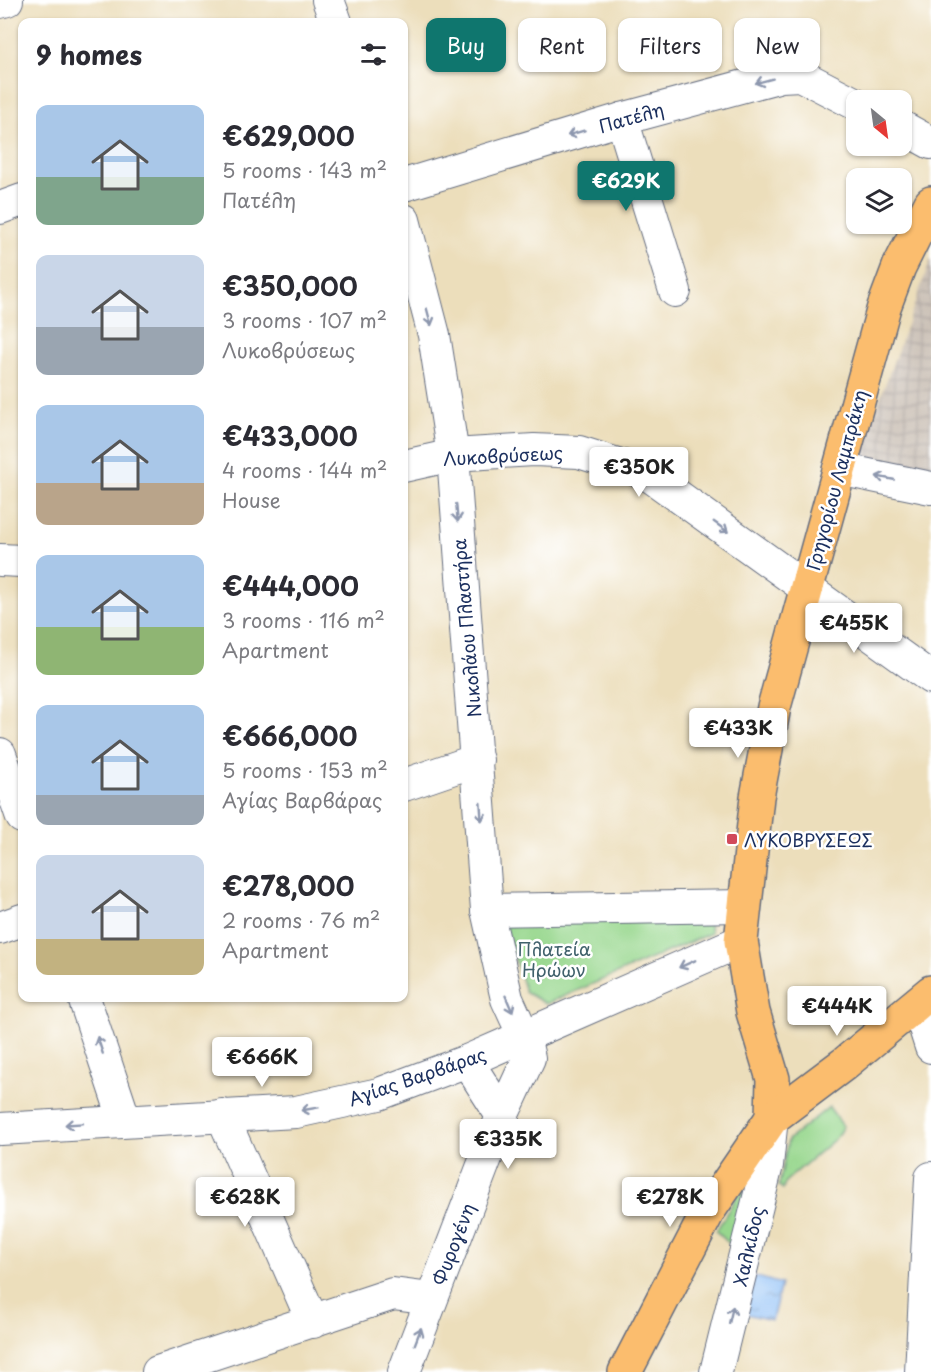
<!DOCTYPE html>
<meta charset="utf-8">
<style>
body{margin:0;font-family:"Playpen Sans",sans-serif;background:#f7f7f7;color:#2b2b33;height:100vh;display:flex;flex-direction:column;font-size:22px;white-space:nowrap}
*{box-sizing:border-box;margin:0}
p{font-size:20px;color:#7c7c81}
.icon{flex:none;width:33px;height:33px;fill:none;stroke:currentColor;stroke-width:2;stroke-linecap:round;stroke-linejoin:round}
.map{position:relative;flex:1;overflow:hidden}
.drawer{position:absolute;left:18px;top:18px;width:390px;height:984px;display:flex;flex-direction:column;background:#fff;border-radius:12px;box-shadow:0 2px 4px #0004}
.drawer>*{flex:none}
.guide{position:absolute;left:426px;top:18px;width:414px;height:54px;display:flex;gap:12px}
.needle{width:39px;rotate:151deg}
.tools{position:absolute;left:846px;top:90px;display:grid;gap:12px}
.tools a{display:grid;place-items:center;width:66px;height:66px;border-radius:12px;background:#fff;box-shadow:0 2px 4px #0004;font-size:30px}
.price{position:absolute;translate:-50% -51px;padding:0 14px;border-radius:6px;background:#fff;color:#222;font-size:20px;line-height:39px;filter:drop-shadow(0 2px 3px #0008)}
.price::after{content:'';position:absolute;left:50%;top:36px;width:18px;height:14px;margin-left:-9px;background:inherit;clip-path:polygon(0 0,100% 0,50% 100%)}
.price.active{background:#0f766e;color:#fff}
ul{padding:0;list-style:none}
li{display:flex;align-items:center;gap:18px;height:150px;padding:0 18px}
li span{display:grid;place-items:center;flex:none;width:168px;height:120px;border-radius:12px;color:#555}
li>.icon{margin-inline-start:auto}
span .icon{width:72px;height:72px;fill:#fffc;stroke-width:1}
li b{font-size:26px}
h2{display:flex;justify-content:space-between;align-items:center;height:72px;padding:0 18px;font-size:26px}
.chip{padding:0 21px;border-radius:12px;background:#fff;box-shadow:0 2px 4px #0004;font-size:21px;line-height:54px}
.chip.active{background:#0f766e;color:#fff}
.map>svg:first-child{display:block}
</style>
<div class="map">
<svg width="931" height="1372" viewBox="0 0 931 1372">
<defs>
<pattern id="industrial-grid" width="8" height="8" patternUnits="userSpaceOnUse" patternTransform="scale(1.5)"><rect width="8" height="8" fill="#ccc2b8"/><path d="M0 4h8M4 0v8" fill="none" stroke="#afa7a1"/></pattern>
<pattern id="water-ripples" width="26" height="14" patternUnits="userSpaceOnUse" patternTransform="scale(1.5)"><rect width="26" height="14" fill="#87bbf5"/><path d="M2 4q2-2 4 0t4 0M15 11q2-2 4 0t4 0" fill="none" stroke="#6e98ca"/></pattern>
</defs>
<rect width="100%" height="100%" fill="#fff"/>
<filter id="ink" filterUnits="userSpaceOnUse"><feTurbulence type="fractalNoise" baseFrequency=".0167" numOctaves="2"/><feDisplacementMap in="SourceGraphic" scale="12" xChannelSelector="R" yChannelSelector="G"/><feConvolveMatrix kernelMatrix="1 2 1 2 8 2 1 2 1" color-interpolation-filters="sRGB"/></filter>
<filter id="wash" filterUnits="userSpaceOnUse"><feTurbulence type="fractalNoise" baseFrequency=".008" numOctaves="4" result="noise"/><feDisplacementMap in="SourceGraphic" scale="24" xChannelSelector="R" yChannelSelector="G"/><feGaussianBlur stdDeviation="1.35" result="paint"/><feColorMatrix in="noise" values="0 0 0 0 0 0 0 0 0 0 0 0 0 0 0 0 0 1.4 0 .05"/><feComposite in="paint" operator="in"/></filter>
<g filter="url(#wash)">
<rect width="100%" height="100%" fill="#ecdebb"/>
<polygon fill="url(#industrial-grid)" points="931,259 931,474 858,459"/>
<g fill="#97d78d" stroke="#598376" stroke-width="1.5">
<polygon points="706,911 711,933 546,1004 525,992 504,923"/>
<polygon points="829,1107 843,1126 836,1138 786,1181 783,1189 779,1186 788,1140"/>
<polygon points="747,1179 735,1249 716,1231"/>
</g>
<polygon fill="url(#water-ripples)" stroke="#5175aa" stroke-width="1.5" points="754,1276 781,1284 772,1320 746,1314"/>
</g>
<g filter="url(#ink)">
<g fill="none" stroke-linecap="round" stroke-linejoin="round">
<g stroke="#646c7f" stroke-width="34">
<g id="minor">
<polyline points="328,0 336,22"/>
<polyline points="0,2 7,0"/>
<polyline points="622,119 675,291"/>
<polyline points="902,127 931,143"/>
<polyline points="404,185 622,119 781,76 800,75 856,104"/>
<polyline points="0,208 22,200"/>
<polyline points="404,220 434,335 453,455 487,910 507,999 524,1036 529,1058 502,1116 404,1372"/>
<polyline points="404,466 453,455 534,450 579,452 646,473 931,678"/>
<polyline points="839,469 931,488"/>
<polyline points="0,560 22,561"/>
<polyline points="0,754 22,817"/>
<polyline points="404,785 477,760"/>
<polyline points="487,910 745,906"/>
<polyline points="0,928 22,920"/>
<polyline points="84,998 125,1121"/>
<polyline points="910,1009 924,1025 931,1047"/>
<polyline points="467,1061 502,1116"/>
<polyline points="222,1115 313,1322"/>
<polyline points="0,1129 296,1112 379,1094 467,1061 741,941"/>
<polyline points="158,1372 393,1294 431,1299"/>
<polyline points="716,1372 767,1165 772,1118"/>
<polyline points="921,1372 931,1178"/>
</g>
</g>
<g stroke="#646c7f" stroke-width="36">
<g id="major">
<polyline points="772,1118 773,1079 753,1012 741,941 757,797 774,707 884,307 899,267 931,203"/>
<polyline points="625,1372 709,1210 772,1118 844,1064 931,992"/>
</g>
</g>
<use href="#minor" stroke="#fff" stroke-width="32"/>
<use href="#major" stroke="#fbbd6e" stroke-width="33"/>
</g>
<defs><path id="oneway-shaft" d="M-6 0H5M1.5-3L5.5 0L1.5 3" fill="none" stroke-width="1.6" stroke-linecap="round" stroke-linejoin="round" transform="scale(1.5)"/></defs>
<g stroke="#8d97ae">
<use href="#oneway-shaft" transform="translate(764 81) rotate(165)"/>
<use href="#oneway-shaft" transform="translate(576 133) rotate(163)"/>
<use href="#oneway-shaft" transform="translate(429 317) rotate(75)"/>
<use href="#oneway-shaft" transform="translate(885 478) rotate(-169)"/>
<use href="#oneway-shaft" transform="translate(457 513) rotate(85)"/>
<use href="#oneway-shaft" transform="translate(721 527) rotate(36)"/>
<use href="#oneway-shaft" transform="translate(481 812) rotate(86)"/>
<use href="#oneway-shaft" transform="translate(687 964) rotate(156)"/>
<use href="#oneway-shaft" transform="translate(509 1004) rotate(67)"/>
<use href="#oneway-shaft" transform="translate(100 1045) rotate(-108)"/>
<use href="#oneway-shaft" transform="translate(310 1109) rotate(170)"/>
<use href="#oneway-shaft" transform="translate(74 1124) rotate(176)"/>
<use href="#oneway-shaft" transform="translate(731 1315) rotate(-77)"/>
<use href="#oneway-shaft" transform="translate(418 1336) rotate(-69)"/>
</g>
</g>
<rect fill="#d1495b" stroke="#fff" stroke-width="2" x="726" y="833" width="12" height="12" rx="3"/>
<g text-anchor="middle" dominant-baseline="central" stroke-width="5" stroke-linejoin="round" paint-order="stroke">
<g font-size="18" fill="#1b2f5e" stroke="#fff">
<text transform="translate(631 117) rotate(-16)">Πατέλη</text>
<text transform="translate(503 455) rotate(-3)">Λυκοβρύσεως</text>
<text transform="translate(836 480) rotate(-75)">Γρηγορίου Λαμπράκη</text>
<text transform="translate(466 628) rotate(-95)">Νικολάου Πλαστήρα</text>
<text transform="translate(417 1076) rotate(-19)">Αγίας Βαρβάρας</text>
<text transform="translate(453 1244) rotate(-69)">Φυρογένη</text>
<text transform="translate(748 1246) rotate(-77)">Χαλκίδος</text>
</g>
<g font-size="18" fill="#1b2f5e" stroke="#fff" text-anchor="start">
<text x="744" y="839">ΛΥΚΟΒΡΥΣΕΩΣ</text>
</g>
<g font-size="18" fill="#40616c" stroke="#fff">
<text x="554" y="948">Πλατεία<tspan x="554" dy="21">Ηρώων</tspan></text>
</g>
</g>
</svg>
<div class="tools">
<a><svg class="needle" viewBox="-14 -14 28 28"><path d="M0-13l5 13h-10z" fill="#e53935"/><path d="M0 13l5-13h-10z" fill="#7c7c81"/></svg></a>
<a><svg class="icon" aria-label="layers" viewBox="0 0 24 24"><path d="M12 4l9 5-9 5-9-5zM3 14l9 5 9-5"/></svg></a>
</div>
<b class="price active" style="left:626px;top:212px">€629K</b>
<b class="price" style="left:639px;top:498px">€350K</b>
<b class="price" style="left:854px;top:654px">€455K</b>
<b class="price" style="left:738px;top:759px">€433K</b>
<b class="price" style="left:837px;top:1037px">€444K</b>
<b class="price" style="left:262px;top:1088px">€666K</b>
<b class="price" style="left:508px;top:1170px">€335K</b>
<b class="price" style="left:245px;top:1228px">€628K</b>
<b class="price" style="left:670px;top:1228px">€278K</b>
<div class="guide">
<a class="chip active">Buy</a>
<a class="chip">Rent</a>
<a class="chip">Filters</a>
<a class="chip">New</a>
</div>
<section class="drawer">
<h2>9 homes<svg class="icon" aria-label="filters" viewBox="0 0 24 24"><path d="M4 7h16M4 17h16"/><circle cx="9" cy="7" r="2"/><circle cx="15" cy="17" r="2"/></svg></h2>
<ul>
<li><span style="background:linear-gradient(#a9c7e8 60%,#7fa58c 0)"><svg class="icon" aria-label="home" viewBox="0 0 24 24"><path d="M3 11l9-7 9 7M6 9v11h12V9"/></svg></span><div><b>€629,000</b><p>5 rooms · 143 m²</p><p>Πατέλη</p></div></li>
<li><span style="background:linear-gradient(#c9d6e8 60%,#9aa5b1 0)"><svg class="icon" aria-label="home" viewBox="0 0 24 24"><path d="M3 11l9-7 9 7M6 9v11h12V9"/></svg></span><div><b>€350,000</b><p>3 rooms · 107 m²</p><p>Λυκοβρύσεως</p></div></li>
<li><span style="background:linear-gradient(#a9c7e8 65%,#b9a48a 0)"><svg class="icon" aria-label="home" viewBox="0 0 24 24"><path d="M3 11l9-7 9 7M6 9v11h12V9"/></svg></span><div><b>€433,000</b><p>4 rooms · 144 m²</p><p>House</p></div></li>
<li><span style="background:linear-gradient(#a9c7e8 60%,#8fb573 0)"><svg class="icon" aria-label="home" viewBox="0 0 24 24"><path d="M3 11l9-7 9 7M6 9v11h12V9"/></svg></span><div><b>€444,000</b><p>3 rooms · 116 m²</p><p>Apartment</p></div></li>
<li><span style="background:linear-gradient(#a9c7e8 75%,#9aa5b1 0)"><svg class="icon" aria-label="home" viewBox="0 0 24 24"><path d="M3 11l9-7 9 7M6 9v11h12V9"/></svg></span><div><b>€666,000</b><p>5 rooms · 153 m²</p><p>Αγίας Βαρβάρας</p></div></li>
<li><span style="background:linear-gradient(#c9d6e8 70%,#c2b280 0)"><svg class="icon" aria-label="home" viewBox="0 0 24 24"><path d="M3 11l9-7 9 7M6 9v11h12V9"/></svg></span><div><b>€278,000</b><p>2 rooms · 76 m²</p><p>Apartment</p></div></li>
</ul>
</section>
</div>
